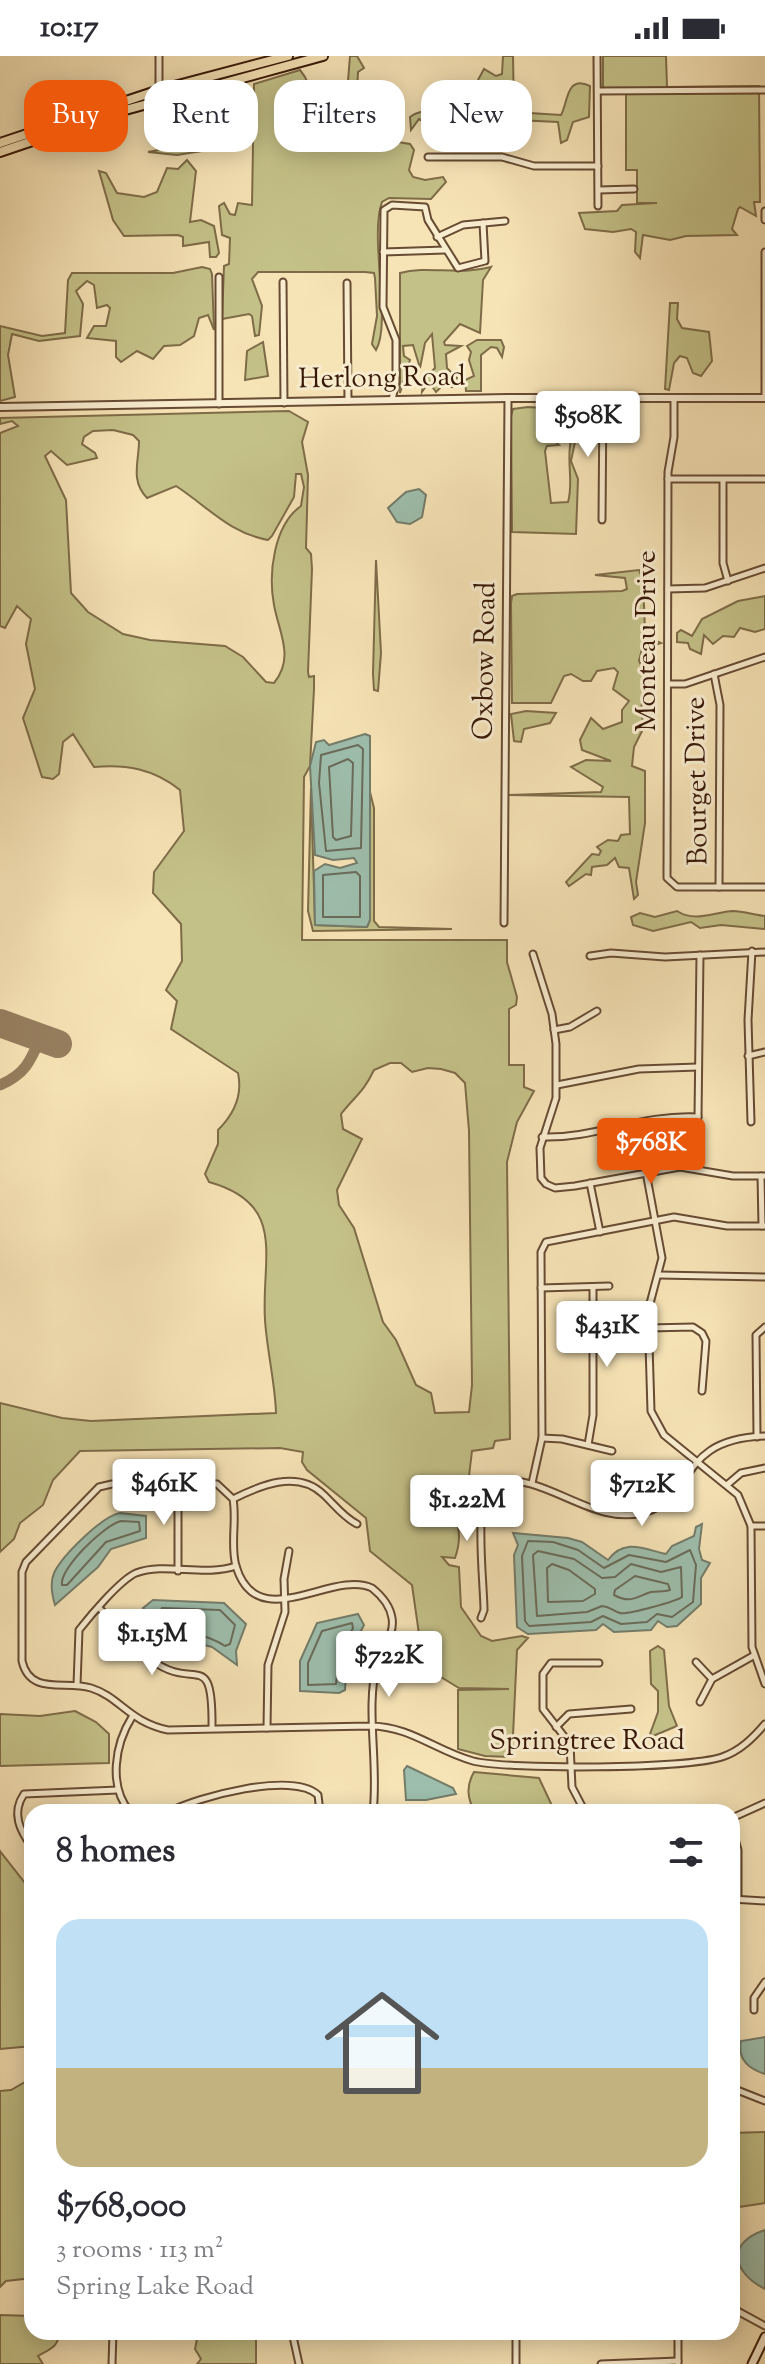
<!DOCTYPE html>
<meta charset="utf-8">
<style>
body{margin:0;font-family:"Sorts Mill Goudy",serif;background:#f7f7f7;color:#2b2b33;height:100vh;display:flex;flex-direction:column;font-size:30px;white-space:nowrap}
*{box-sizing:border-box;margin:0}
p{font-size:26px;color:#7c7c81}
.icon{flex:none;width:44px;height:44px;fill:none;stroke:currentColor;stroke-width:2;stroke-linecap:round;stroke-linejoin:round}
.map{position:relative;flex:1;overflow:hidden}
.drawer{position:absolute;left:24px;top:1748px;width:716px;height:536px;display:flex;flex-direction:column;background:#fff;border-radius:24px;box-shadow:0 4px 20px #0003}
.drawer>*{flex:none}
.banner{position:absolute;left:24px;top:24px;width:718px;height:72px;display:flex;gap:16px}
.price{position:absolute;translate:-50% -68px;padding:0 18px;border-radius:8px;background:#fff;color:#222;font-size:26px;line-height:52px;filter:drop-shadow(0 2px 4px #0008)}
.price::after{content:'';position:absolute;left:50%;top:48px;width:24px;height:18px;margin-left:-12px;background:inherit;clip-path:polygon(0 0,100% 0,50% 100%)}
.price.selected{background:#ea580c;color:#fff}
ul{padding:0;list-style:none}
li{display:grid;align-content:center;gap:16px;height:424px;padding:0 32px}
li span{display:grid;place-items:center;height:248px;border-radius:24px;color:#555}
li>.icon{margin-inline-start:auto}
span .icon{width:144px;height:144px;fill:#fffc;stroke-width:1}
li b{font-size:34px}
h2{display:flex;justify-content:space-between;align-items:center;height:96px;padding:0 32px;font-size:34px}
.pill{padding:0 28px;border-radius:24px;background:#fff;box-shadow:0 4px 20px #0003;font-size:28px;line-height:72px}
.pill.selected{background:#ea580c;color:#fff}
.status{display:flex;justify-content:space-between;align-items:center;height:56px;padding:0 40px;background:#fff;direction:ltr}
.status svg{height:22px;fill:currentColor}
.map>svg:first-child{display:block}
</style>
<div class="status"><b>10:17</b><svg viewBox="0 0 49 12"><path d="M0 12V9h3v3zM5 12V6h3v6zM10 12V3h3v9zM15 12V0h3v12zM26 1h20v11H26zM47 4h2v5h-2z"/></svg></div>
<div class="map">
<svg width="765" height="2308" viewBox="0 0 765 2308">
<rect width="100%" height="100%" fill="#f6e3b6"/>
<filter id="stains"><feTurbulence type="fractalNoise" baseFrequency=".0025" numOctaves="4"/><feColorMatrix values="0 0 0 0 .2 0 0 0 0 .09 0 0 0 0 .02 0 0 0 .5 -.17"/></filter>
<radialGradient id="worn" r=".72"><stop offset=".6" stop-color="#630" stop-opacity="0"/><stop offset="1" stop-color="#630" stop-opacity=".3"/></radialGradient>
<g fill="#c4c188" stroke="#7e6c48" stroke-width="2" fill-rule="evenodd">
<path d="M350 0H357L364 12 358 16 355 79 410 88 414 94 409 114 413 121 425 124 443 121 446 126 431 143 389 142 382 146C369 181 392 267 376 294L372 288 377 260 375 222 374 217 365 216H258L252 223 262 250 259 279 255 280 252 260 249 258 222 263 224 210 229 208 230 182 222 179 219 150 224 147 230 158 235 159 238 147 252 149 254 28 300 14C325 44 298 68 307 90L343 87Z"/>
<path d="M503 0H513L514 56 561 59C568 47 566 18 590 30L589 61 573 66 567 84 561 87 558 66 515 64 503 55 496 56 484 73 475 74 471 83H462L459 72H453L445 81 436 76 431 77 428 83 426 68 419 63 411 74 410 61C426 48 454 63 477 55L478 24 484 13 496 20 502 18Z"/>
<polygon points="603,0 666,0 667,31 759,30 760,146 754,146 756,160 740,151 738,153 732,173 737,179 686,180 670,184 643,179 640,202 635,196 636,176 631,173 613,176 585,173 579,157 617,155 622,149 657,147 637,147 637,114 626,114 626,32 603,32"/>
<polygon points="205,63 211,78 209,94 177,99 148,96 180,90 187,78 198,74"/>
<polygon points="187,104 196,115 190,166 201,164 214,170 219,197 216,201 210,201 209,186 183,190 183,181 178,179 124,180 113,164 99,115 106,117 117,137 144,141 157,136 167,112 178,113"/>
<polygon points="202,211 210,213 212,218 214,274 208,259 199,262 194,280 180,289 164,290 153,303 137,295 121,306 116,301 116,285 87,282 94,270 106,270 110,252 107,249 97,252 94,229 87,225 76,235 83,248 80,280 39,285 12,278 8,299 15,341 0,345 0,270 42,280 65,277 68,224 72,217 173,217"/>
<path d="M491 211 483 224 480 277 460 268 444 286 445 289 461 290 446 298 447 312 457 322 452 331 443 329 436 336 429 326 422 336 423 324 435 312 432 278 425 287 420 312 413 289 403 290 404 300 410 304 400 337V217C428 209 458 220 491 211Z"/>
<polygon points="670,247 678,247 677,263 682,272 709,276 712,305 701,320 693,317 687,302 680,300 674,307 669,334 665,333"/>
<polygon points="477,284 501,284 504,291 502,301 497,292 491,291 481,299 481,335 466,335 465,324 474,320 469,304 471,296 467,290"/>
<polygon points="263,286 268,320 245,324 247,295"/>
<path d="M528 351 543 352 544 375 559 389 547 390 545 395 551 447 568 446C574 425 566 406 571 384L575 386 571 405 578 423 576 478 512 476 511 360 513 353Z"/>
<path d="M289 355 308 366 302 386 308 419 306 492 311 498 312 513 308 616 309 621 314 620V633L310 710 304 721 302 884H507V906L517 941 516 949 509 953V1009H524V1031L534 1035 517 1066 507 1106 510 1383 495 1385 493 1392 472 1395 469 1420 451 1424 459 1437 458 1447 451 1454C461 1469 461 1485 455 1502L442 1501 449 1509 459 1511 461 1551 481 1580 492 1585 522 1580 528 1582 517 1594 512 1701 485 1700 458 1693V1634L509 1633 459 1632 436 1618V1588L420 1585 412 1529 370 1495 366 1462 307 1414 302 1406 303 1396 280 1392 80 1395 53 1424 43 1449 20 1467 14 1483 0 1496V1347L62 1362 91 1365 276 1357C275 1326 267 1295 265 1264 261 1202 288 1148 209 1126L205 1118 218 1088V1074C234 1058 243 1040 238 1017L171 973 177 945 166 934 182 905 181 868 153 837 154 816 184 775 180 734C154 713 126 708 94 711L73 678 63 686 59 718 53 723 42 721 23 662 35 633 26 588 31 563 17 550 5 572 0 570V377L18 370 12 365 0 368V362ZM113 374 133 379 139 385C139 406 130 424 147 442L176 430C207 450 229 477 268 484L272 480 294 441 296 418H301L304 431 301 450C274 469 268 517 274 549 279 577 295 601 274 627L266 626 243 601 225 590 150 584 123 578 88 556 71 537 66 444 45 400 51 395 67 409 97 402 95 397 82 388 84 381 93 375ZM390 1007H401L412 1016 428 1012 441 1013 455 1017 465 1027 469 1075 472 1329 469 1356 435 1357 431 1337 416 1329 396 1284 383 1266 354 1172 339 1149 337 1134 362 1083 343 1073 341 1058C356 1039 363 1037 374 1014Z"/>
<polygon points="376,504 381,597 378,635 374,634 373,618"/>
<polygon points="639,514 643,524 645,575 648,581 661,587 642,593 639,605 646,619 641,654 644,671 634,691 632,710 645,715 645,767 636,826 638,839 634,843 629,812 619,811 615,802 607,809 592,811 591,819 586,818 569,830 566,826 592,798 599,799 601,795 597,791 608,784 618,785 621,779 630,778 629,741 509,739 601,736 603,731 571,711 586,704 611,705 582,694 580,684 591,662 603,673 622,666 622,654 629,645 613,633 618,616 614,612 597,615 591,625 583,625 571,618 564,620 551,647 512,647 511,548 512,540 517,538 622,535 627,533 625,522 595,519"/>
<polygon points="765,540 765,573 755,576 740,572 734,581 723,580 713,588 704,579 701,598 690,593 688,587 677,586 677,577 681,574 692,580 702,563 738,545"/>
<polygon points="526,655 556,657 550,667 524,673 521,686 514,685 511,658"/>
<polygon points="311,732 315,869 367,871 370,864 370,736 374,752 374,865 379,871 452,873 313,875 308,855"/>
<path d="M677 855C695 867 714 856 733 855 743 855 755 859 765 860V873L721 869 700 872 691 866 653 875 633 869 631 861 640 857 655 861Z"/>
<polygon points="658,1590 664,1594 669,1650 677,1670 653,1680 650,1678 658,1656 658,1635 651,1628 650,1595"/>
<polygon points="75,1655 96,1666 109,1678 109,1707 0,1710 0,1658 40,1660"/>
<path d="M474 1716 539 1722 555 1756 503 1751 494 1756H475C467 1742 466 1730 474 1716Z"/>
<polygon points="0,1795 32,1836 32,1990 0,1993"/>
<polygon points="32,2022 32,2222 6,2225 0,2231 0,2035 11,2034"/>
<polygon points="765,2076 765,2147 732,2152 732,2077"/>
<path d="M0 2259 32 2260V2276H59C59 2291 50 2293 38 2300L43 2308H0Z"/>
<polygon points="181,2276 256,2276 256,2308 197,2308 201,2303 195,2293 197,2283"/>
</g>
<g fill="#9dbeac" stroke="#747c6a" stroke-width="2">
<polygon points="419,433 426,439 422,461 410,468 397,466 388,452 406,436"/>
<polygon points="365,678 370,680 370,864 367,871 315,869 314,815 325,808 340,812 357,807 354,802 333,804 315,799 310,710 316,686 324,684 329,689"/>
<path d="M120 1457 146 1460V1482L111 1493 98 1511 55 1549C52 1539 50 1526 54 1517 62 1500 102 1460 120 1457Z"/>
<path d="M702 1468 699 1493 702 1504 710 1507 701 1522V1548L677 1570 667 1571 658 1565 651 1574 614 1576 603 1568 596 1574 528 1578 517 1571 514 1499 518 1489 513 1477 568 1482 582 1486 608 1504C625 1481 646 1494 666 1498L672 1490 694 1480 696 1471Z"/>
<polygon points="153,1544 224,1547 246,1568 236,1595 237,1609 212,1591 174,1581 143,1552"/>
<polygon points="358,1558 364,1569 347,1602 345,1634 339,1637 300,1635 300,1605 317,1567"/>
<polygon points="407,1710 453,1732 456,1738 426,1744 406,1744 404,1714"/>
<path d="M765 1981V2018C749 2013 737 2004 741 1985Z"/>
<path d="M765 2174V2233C733 2217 725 2187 765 2174Z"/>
</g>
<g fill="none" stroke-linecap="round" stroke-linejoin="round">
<g stroke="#6a6b5a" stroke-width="2">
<polygon points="358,689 363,693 361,792 326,795 319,727 321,699"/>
<polygon points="348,703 353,707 351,780 336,784 333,781 329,711"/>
<polygon points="356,816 360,820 360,861 323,861 323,819"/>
<path d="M121 1465 139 1466 140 1475 106 1486 67 1529H62C59 1513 104 1469 121 1465Z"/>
<polygon points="528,1485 553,1486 578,1494 604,1512 629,1499 666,1506 690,1494 696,1509 693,1546 672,1561 657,1558 647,1566 621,1568 603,1560 591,1566 529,1570 525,1565 522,1500"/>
<path d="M538 1495 574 1503 602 1522 615 1521 631 1508 661 1516 681 1511 682 1541C677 1545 627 1559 620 1557 613 1555 611 1551 602 1550L587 1556 537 1560 533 1499Z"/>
<polygon points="552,1508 569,1514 595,1533 595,1538 583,1545 548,1546 547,1512"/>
<path d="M635 1520 668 1528 670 1534C664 1536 658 1535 651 1536 635 1541 631 1548 614 1539L615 1534Z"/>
<path d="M162 1552 220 1554 235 1569 230 1588 225 1590C201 1574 181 1580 159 1558Z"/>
<polygon points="352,1567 353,1572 339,1600 336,1628 308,1629 308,1607 322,1575"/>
</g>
<path stroke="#967e5e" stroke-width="11" d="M0 1029C25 1018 30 1006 41 981"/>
<polyline stroke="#967e5e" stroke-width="28" points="0,967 58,988"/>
<g stroke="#674b33" stroke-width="9">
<g id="minor">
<polyline points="159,0 159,44"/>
<polyline points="597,0 598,150"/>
<polyline points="598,35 765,34"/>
<polyline points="428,101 502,101 534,110 598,110"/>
<polyline points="599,134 634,133"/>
<polyline points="765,155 765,164"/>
<polyline points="437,181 463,169 505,165"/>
<polyline points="383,196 445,194"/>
<polyline points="219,221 219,348"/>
<polyline points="283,226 284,347"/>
<polyline points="347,227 348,345"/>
<polyline points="765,342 765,196"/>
<polyline points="674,343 674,381 668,416 667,822 677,831 765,831"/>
<polyline points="392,344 396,326 396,284 383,251 384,154 392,149 425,151 428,164 458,212 485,205 483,167"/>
<polyline points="668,423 765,423"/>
<polyline points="723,424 723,507 728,525"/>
<polyline points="602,464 603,343"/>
<polyline points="668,533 705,532 765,512"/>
<polyline points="714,618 720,649 719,831"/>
<polyline points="668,628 685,628 765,601"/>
<polyline points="504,867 508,342"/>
<polyline points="533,898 552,958 556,988 556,1042 540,1092 541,1122 546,1128 555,1132 575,1130 680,1111 733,1120 765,1120"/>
<polyline points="590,900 611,897 665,901 765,896"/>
<polyline points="554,974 570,971 597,955"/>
<polyline points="748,1000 765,996"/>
<polyline points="557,1029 639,1013 698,1011"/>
<polyline points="751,1066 748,964 752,895"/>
<path d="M542 1081C595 1083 640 1058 698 1061"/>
<polyline points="691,1112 698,1061 700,899"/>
<polyline points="646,1116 662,1202 648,1255 651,1355 664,1379 738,1439 751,1470 752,1591 765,1628"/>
<polyline points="761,1120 762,1170"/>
<polyline points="590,1127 600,1176"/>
<polyline points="659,1219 765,1221"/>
<polyline points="541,1232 609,1230"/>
<polyline points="648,1272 693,1271 702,1277 706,1285 702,1335"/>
<polyline points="757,1381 756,1279 765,1271"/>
<polyline points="542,1382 562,1383 612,1395"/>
<polyline points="588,1389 593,1359 593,1233"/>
<polyline points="178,1427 178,1515"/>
<polyline points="532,1427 542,1382 541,1196 546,1186 674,1161 727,1170 765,1170"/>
<polyline points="728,1428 741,1417 765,1412"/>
<path d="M233 1443C259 1430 297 1413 323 1438 334 1448 343 1461 357 1468"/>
<polyline points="751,1470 765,1470"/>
<path d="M99 1552C117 1569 134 1590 153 1605 195 1636 213 1590 212 1672"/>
<path d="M481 1562 484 1554C484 1528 473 1440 492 1425 548 1416 592 1472 646 1456 697 1441 676 1383 765 1380"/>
<polyline points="696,1606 712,1623"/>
<polyline points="377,1608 420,1618"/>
<path d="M77 1629 79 1574C90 1560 120 1524 136 1517 165 1506 204 1521 236 1510"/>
<polyline points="700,1646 712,1623 753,1600"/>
<polyline points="556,1671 569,1658 631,1653"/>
<polyline points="267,1672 268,1609 285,1556 284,1523 289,1495"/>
<path d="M130 1756C108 1730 115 1688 132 1661"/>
<path d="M169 1756C197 1741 293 1715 318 1739L320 1756"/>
<path d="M373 1756C379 1709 365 1652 377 1608 381 1591 395 1580 392 1562 390 1549 382 1540 372 1532 332 1513 257 1581 236 1510 230 1489 237 1465 233 1443L217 1428 206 1427 112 1428 99 1431 26 1506 22 1516V1605C30 1640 65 1624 91 1632 120 1641 129 1666 168 1674L370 1670C410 1670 436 1695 473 1705 509 1714 687 1713 722 1701 740 1695 753 1682 765 1668"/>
<polyline points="585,1756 572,1731 570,1688 543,1653 543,1618 551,1607 599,1607"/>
<polyline points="732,1762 765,1747"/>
<polyline points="732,1772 738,1794 738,1843"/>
<path d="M32 1791C20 1775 11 1757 24 1738L118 1734"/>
<polyline points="732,1843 765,1845"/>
<polyline points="754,1954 754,1942 765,1926"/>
<polyline points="732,2032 765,2045"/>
<polyline points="732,2252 765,2270"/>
<polyline points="292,2276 299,2308"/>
<polyline points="678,2307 678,2276"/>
<polyline points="112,2308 113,2276"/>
<polyline points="516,2308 516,2276"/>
<polyline points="601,2308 678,2305"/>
</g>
</g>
<g stroke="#674b33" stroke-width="10">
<polyline id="tertiary" points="0,351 508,342 765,342"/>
</g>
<g stroke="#371807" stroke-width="11">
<polyline id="secondary" points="752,2308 765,2281"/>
</g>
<g stroke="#371807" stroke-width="12">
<g id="primary">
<polyline points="0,87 159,34 288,0"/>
<polyline points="0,96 118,56 323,0"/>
</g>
</g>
<use href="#minor" stroke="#f9edd0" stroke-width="5"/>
<use href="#tertiary" stroke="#f9edd0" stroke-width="6"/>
<use href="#secondary" stroke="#f9edd0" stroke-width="7"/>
<use href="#primary" stroke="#f6e3b6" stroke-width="8"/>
</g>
<g text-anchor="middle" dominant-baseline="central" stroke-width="6" stroke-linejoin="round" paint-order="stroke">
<g font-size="28" fill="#371807" stroke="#f9edd0">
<text transform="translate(382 323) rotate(-1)">Herlong Road</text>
<text transform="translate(648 585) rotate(-90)">Monteau Drive</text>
<text transform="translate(486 605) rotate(-89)">Oxbow Road</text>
<text transform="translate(698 725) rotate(-91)">Bourget Drive</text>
<text x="587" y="1686">Springtree Road</text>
</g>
</g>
<rect width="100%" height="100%" filter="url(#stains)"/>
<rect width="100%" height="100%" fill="url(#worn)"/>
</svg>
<b class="price" style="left:588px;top:403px">$508K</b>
<b class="price selected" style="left:651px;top:1130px">$768K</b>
<b class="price" style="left:607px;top:1313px">$431K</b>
<b class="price" style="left:164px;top:1471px">$461K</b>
<b class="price" style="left:642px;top:1472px">$712K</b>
<b class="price" style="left:467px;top:1487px">$1.22M</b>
<b class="price" style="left:152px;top:1621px">$1.15M</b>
<b class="price" style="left:389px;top:1643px">$722K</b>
<div class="banner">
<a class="pill selected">Buy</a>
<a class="pill">Rent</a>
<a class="pill">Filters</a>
<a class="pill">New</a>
</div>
<section class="drawer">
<h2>8 homes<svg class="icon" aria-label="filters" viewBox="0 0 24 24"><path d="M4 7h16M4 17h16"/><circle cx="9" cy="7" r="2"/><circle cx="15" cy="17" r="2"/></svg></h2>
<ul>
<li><span style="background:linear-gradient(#bfe0f5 60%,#c2b280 0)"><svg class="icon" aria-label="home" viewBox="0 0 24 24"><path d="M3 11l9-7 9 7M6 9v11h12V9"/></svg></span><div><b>$768,000</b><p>3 rooms · 113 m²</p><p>Spring Lake Road</p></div></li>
</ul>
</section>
</div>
